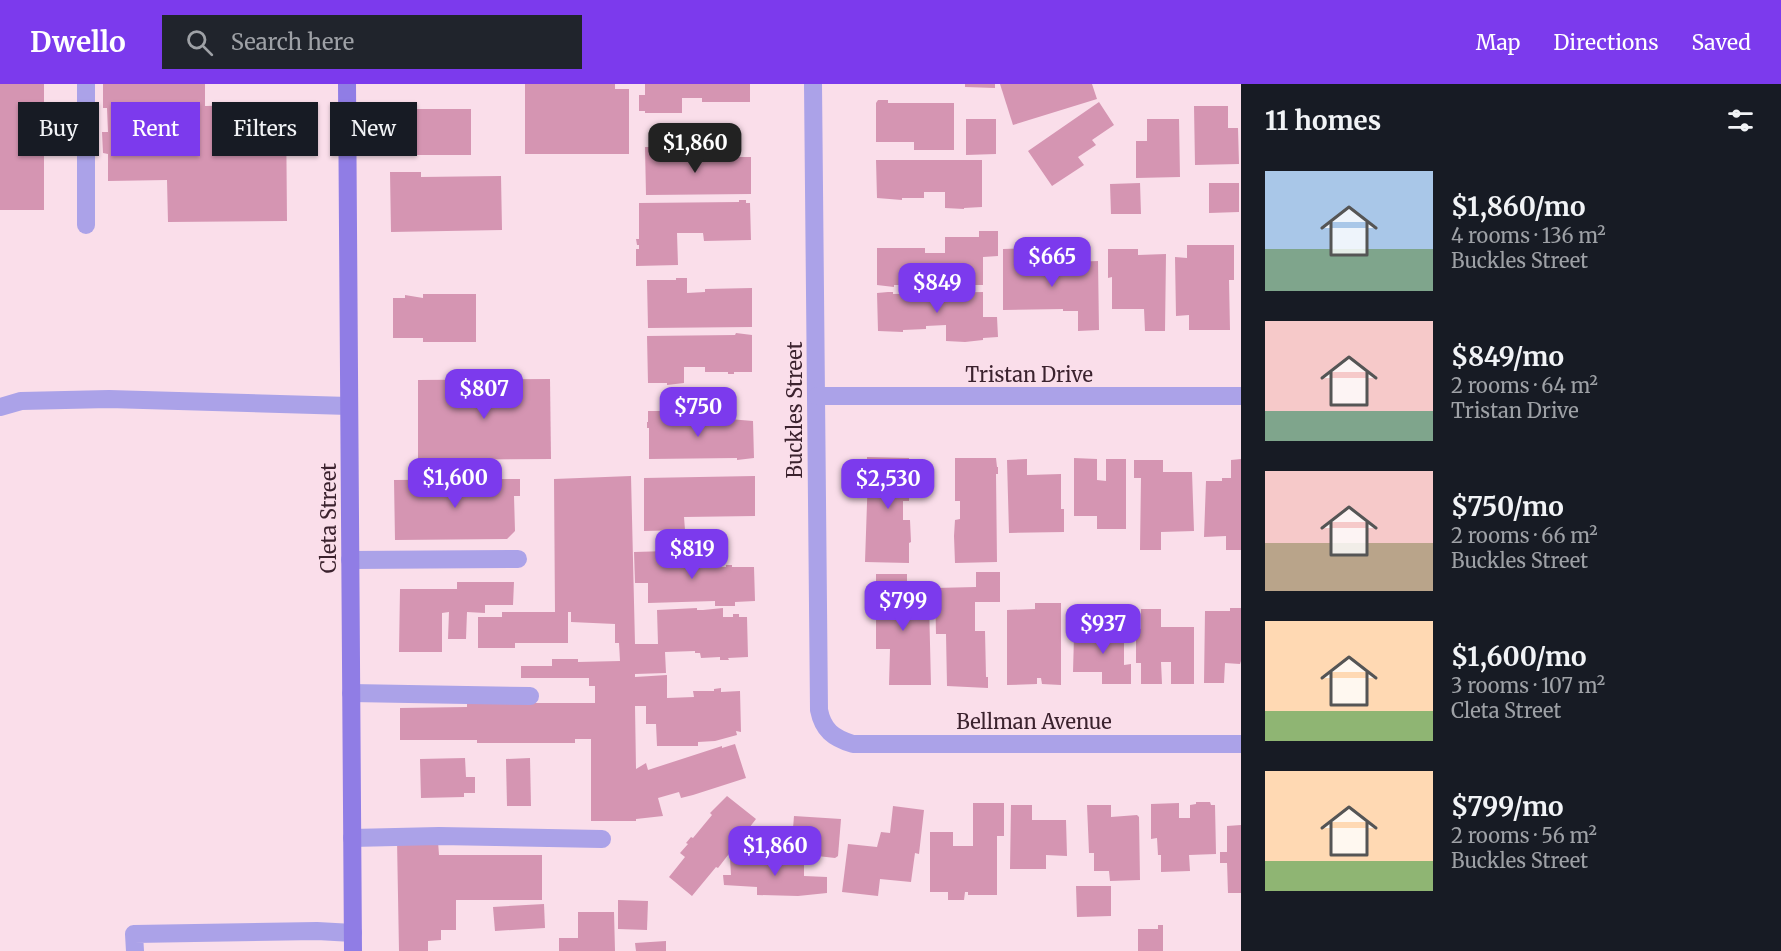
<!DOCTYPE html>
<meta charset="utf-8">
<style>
body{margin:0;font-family:Merriweather,serif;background:#20242c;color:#f1f3f6;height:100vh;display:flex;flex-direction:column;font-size:22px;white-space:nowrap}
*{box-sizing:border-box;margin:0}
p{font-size:20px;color:#9ea1a6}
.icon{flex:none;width:33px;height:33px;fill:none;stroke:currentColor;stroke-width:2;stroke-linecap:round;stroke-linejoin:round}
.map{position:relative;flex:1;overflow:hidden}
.sheet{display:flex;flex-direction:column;background:#171b24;width:540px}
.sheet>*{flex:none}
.banner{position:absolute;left:18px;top:18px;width:570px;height:54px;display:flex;gap:12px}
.price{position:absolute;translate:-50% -51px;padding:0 14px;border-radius:12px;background:#7c3aed;color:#fff;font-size:20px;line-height:39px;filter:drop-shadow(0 2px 3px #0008)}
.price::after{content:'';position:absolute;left:50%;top:36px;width:18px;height:14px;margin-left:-9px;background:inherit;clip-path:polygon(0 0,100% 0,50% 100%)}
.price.current{background:#222;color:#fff}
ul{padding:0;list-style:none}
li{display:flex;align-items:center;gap:18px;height:150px;padding:0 24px}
li span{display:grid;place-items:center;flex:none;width:168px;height:120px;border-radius:0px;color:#555}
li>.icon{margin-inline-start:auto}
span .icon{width:72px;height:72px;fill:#fffc;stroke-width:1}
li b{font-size:26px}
h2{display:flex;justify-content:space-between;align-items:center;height:72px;padding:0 24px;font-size:26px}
.pill{padding:0 21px;border-radius:0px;background:#171b24;box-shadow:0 2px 4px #0004;font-size:21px;line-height:54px}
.pill.current{background:#7c3aed;color:#fff}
header{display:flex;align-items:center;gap:36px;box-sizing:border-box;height:84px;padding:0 30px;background:#7c3aed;color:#fff}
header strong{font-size:28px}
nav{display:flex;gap:33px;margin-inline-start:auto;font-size:21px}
.search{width:420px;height:54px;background:#20242c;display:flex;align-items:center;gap:15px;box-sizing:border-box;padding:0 21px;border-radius:0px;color:#9ea1a6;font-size:22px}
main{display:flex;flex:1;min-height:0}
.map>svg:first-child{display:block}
</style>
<header>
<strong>Dwello</strong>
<div class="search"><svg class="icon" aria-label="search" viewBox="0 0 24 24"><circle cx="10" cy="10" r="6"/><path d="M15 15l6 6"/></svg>Search here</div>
<nav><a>Map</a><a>Directions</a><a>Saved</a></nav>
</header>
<main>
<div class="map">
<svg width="1241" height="867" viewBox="0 0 1241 867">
<rect width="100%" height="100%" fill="#fadeea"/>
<g fill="#d595b2">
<rect x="0" y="0" width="44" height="126"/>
<polygon points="103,0 205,0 205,22 286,21 287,137 168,138 167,96 108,97 108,70 103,69 102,48 108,48 107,24 103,24"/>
<polygon points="525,0 615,0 615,5 629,5 629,70 525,70"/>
<polygon points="645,0 750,0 750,18 702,18 702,14 682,14 682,29 645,29 645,27 639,27 639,11 645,11"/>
<polygon points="965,0 995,0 995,4 965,3"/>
<polygon points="1000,0 1092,0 1097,15 1013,41"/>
<polygon points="878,16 888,16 888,19 954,19 954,66 914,66 914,58 876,58 876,19"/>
<polygon points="1099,18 1114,41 1092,56 1096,61 1078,73 1084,81 1052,102 1028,67"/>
<polygon points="1194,22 1228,22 1228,44 1238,44 1239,80 1195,81"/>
<rect x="393" y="25" width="78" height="46"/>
<polygon points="966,35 996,35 996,70 966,71"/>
<polygon points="1147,35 1179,35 1180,93 1136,94 1136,57 1147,57"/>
<polygon points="645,63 683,63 683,78 703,78 703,73 751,73 751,110 646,111"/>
<polygon points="876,76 982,76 982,123 964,124 964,125 945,124 945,108 924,108 924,114 902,114 902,116 877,114"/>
<polygon points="390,88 421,88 421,93 501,92 502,146 391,148"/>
<polygon points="1140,99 1141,130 1111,130 1110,100"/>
<polygon points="1209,99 1239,99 1239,128 1209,129"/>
<polygon points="739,116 746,116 746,119 750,119 751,156 704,157 703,149 677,149 678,181 636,182 636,165 639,165 639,161 637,161 636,155 639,155 639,119 739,118"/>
<polygon points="979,147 998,147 998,172 983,173 983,201 894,201 894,203 877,201 877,164 925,164 925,169 945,169 945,153 979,153"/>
<polygon points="1187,161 1234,161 1234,196 1229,196 1230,246 1189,246 1189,231 1176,232 1175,173 1187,174"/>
<polygon points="1031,164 1032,190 1070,190 1071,178 1098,177 1099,246 1078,247 1078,227 1063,227 1063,225 1003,226 1003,165"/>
<polygon points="1108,165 1138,165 1138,171 1166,170 1165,247 1145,247 1144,225 1112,225 1112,193 1108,194"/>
<polygon points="676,194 687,194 687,209 705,208 705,205 752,204 752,243 648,244 647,196 676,196"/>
<polygon points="888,208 893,208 893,210 983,208 983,233 997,233 998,253 983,254 983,256 965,258 946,257 946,241 926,242 926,245 903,246 903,248 878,247 877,209"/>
<polygon points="423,210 476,210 476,258 423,258 423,254 393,254 393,214 405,214 405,211 423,214"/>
<polygon points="736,249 752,251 752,288 734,288 734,290 728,290 728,288 705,288 705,283 684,283 684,299 667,301 667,299 648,299 647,252 735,251"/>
<polygon points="550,295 551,375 418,376 418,296"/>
<polygon points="666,325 684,327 685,342 706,342 706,337 729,335 753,337 754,374 737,376 737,374 649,375 649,344 647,344 647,338 648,338 648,327 666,327"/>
<polygon points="867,373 909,374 910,400 909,417 903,417 903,436 910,436 911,458 909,459 909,479 865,478 868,390 865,390 865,384 867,384"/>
<polygon points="955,374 996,374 997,383 998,383 998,390 996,390 997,478 955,479 954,452 955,436 960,435 960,417 955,417"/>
<polygon points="1074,374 1097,375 1097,396 1106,397 1106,375 1126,375 1126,445 1097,445 1097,432 1074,432"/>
<polygon points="1027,375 1027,391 1061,390 1061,425 1064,425 1064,448 1009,449 1007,376"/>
<polygon points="1241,375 1241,466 1226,466 1226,452 1204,453 1206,397 1222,397 1222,394 1231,394 1231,376"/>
<polygon points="1134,376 1163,376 1163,388 1192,388 1194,447 1161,448 1161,466 1140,466 1141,394 1134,394"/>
<polygon points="631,392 635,560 658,560 657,526 697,524 697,526 703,526 723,524 723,533 733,533 733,530 739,530 739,533 747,533 748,573 728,574 729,576 720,576 720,573 701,574 700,569 695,569 695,567 665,568 666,589 635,590 635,593 667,591 667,614 694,613 693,607 714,607 714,605 721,604 721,608 740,607 741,648 736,647 737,651 715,657 698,658 698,662 657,662 656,640 646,640 646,622 635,622 636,685 646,679 648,686 722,662 722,664 735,660 746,694 693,711 681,714 679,708 658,714 663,732 636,735 636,737 591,737 591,655 575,655 575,659 477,659 477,656 400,656 400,624 467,623 467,614 480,619 595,619 595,602 589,602 589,594 521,594 521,582 552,582 552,575 578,575 578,578 620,577 619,559 615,559 615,540 571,538 571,528 568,528 568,559 515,559 515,564 478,564 478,533 502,533 502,528 555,528 554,395"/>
<polygon points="755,392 755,432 684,433 685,446 644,447 644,394"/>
<polygon points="520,395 520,412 514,412 515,447 507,455 395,456 394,396"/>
<polygon points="668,460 678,460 678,467 681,467 682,484 726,483 726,481 732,481 732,483 754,483 755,517 735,518 735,522 715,522 715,517 648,519 648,499 635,499 634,468 668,467"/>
<polygon points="976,488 1000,488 1000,518 975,518 975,547 985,547 986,593 988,593 988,604 947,602 946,550 936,550 935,504 976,503"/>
<polygon points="876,490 907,490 907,519 929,519 931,601 889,601 890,565 876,565 876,525 881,525 881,519 876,519"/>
<polygon points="457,498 514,498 513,521 485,521 485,529 467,528 466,555 448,555 449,528 442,529 442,568 399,568 400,505 457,505"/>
<polygon points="1035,519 1061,519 1061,601 1042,600 1041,594 1037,594 1037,600 1007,601 1007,526 1035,525"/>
<polygon points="1230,524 1241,524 1241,577 1240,580 1225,579 1224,599 1204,599 1205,527 1230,527"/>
<polygon points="1141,525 1161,525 1161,543 1194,543 1194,600 1171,600 1171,578 1161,578 1162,600 1141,600 1141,579 1136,579 1136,544 1141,545"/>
<polygon points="1096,540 1122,541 1122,552 1124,552 1124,581 1131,580 1131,600 1102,600 1102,588 1073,588 1074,552 1096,552"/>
<polygon points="465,674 466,693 475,693 475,709 464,709 464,713 421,714 420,675"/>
<polygon points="530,674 531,722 507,722 506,675"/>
<polygon points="727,712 756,735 718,784 716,783 692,812 669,793 685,773 680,769 688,760 686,759 691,753 693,754 712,731 710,729"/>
<polygon points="1196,718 1210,718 1211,721 1215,721 1216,770 1189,771 1190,787 1161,788 1161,771 1158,771 1157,754 1151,755 1151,720 1179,719 1179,734 1190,734 1190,721 1196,720"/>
<polygon points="973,719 1004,719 1004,752 997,752 997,811 968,811 968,808 965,808 964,816 948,816 948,808 930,808 930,748 953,748 953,762 973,762"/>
<polygon points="1011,721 1032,721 1032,736 1066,736 1067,772 1046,771 1046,785 1010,785"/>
<polygon points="1087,721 1111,721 1111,733 1137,731 1139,733 1140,796 1110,797 1109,787 1094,787 1094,769 1089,769"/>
<polygon points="893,722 924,726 919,770 915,769 911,798 880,795 878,812 842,808 848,760 877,763 881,748 890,749"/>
<polygon points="794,732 841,735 838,772 835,774 791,769"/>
<polygon points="1241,741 1241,809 1228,809 1227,779 1220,779 1220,768 1227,768 1227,742"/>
<polygon points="397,756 438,757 439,771 542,771 542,816 456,816 456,846 441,846 441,856 428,857 428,867 399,867"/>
<polygon points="804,773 804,792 827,793 827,809 798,812 757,811 757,803 724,801 723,791 731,791 730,774"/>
<polygon points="1076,802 1111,802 1111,832 1077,833"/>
<polygon points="618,816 648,817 647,846 618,845"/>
<polygon points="544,820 545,844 495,847 493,823"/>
<polygon points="578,828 614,828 615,867 559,867 559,854 578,854"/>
<polygon points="1158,841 1163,841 1163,867 1138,867 1138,845 1158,845"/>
<polygon points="666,857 666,867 636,867 635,859"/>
</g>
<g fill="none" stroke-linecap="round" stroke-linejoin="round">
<g stroke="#aba2e8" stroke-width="18">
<polyline points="86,0 86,141"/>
<polyline points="0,323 21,317 109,315 349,322"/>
<polyline points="350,476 518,475"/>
<polyline points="351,609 530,612"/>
<polyline points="352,754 439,752 602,755"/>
<polyline points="135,867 134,850 317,847 353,849"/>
</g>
<g stroke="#aba2e8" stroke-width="18">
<path d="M813 0 819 626C823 646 833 654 853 660H1241"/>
<polyline points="817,312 1241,312"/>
</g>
<polyline stroke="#907de5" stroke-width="18" points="347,0 353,867"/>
</g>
<g text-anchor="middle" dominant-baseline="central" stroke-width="6" stroke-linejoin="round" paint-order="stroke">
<g font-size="20" fill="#3b222e" stroke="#fadeea">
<text x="1029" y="290">Tristan Drive</text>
<text transform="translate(794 326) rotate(-90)">Buckles Street</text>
<text transform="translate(328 434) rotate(-90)">Cleta Street</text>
<text x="1034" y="637">Bellman Avenue</text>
</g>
</g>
</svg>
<b class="price current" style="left:695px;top:90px">$1,860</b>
<b class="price" style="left:1052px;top:204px">$665</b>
<b class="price" style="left:937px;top:230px">$849</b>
<b class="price" style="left:484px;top:336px">$807</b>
<b class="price" style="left:698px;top:354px">$750</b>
<b class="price" style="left:455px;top:425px">$1,600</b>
<b class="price" style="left:888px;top:426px">$2,530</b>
<b class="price" style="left:692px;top:496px">$819</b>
<b class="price" style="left:903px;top:548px">$799</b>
<b class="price" style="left:1103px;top:571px">$937</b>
<b class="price" style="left:775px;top:793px">$1,860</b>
<div class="banner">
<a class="pill">Buy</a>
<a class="pill current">Rent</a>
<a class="pill">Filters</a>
<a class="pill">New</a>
</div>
</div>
<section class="sheet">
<h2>11 homes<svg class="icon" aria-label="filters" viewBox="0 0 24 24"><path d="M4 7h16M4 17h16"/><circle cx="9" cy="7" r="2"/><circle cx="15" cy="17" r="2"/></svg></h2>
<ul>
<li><span style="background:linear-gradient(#a9c7e8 65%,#7fa58c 0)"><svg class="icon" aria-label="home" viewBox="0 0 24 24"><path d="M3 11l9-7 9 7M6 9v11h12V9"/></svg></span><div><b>$1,860/mo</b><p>4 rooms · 136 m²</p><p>Buckles Street</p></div></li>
<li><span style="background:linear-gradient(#f6c9c9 75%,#7fa58c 0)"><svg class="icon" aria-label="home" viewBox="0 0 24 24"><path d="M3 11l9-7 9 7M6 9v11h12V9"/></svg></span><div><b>$849/mo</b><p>2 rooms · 64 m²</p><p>Tristan Drive</p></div></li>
<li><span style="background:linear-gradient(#f6c9c9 60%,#b9a48a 0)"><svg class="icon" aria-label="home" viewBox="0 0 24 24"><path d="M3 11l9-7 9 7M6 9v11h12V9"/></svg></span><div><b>$750/mo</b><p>2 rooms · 66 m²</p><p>Buckles Street</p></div></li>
<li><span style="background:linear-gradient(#ffd9b3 75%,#8fb573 0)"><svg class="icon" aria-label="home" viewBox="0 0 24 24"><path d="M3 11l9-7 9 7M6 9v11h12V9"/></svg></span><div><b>$1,600/mo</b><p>3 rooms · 107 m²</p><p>Cleta Street</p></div></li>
<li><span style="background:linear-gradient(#ffd9b3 75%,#8fb573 0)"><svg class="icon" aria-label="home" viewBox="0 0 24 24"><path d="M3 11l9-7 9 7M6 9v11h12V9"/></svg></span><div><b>$799/mo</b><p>2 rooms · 56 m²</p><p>Buckles Street</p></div></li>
</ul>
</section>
</main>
